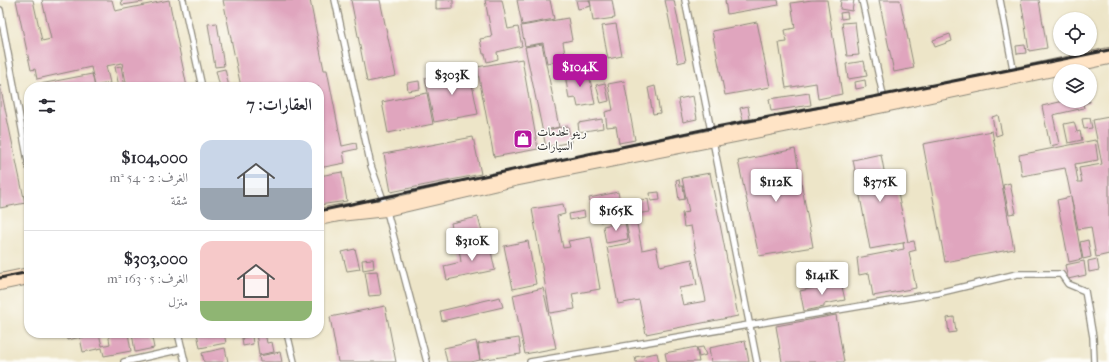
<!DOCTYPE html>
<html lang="ar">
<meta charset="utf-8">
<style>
body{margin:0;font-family:"IM FELL French Canon",Amiri,serif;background:#f7f7f7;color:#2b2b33;direction:rtl;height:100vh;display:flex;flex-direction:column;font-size:15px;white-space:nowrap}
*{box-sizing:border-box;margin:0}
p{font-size:13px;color:#7c7c81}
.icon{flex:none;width:22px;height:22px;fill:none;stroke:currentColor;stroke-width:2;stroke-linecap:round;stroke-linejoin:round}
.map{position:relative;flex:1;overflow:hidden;direction:ltr}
.details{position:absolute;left:24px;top:82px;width:300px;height:256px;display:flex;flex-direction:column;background:#fff;border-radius:16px;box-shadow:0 1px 3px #0004;direction:rtl}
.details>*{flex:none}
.fabs{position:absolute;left:1053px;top:12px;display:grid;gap:8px}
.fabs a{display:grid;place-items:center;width:44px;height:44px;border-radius:50%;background:#fff;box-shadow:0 1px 3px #0004;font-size:20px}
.price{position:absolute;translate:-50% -34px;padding:0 9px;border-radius:4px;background:#fff;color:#222;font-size:13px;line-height:26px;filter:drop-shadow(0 1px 2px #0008)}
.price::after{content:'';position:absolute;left:50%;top:24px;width:12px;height:9px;margin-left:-6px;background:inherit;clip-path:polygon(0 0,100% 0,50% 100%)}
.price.on{background:#b5179e;color:#fff}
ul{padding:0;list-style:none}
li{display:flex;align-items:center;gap:12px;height:100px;padding:0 12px}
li+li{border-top:1px solid #e1e1e2}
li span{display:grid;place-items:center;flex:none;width:112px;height:80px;border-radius:12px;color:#555}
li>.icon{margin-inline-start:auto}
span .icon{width:48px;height:48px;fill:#fffc;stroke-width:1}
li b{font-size:17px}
h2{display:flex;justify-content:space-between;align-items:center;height:48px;padding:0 12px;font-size:17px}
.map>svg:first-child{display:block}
</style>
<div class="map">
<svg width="1109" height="362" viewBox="0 0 1109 362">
<rect width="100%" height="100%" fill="#fdfcf7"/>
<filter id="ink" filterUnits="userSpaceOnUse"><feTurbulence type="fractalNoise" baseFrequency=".025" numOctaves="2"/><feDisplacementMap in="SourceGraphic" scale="8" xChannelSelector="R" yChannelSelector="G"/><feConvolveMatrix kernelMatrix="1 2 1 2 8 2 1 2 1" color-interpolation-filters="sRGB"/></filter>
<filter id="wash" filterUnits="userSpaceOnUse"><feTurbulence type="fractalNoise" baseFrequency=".012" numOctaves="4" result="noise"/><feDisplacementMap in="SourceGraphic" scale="16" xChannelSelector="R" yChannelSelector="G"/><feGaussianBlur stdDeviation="0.9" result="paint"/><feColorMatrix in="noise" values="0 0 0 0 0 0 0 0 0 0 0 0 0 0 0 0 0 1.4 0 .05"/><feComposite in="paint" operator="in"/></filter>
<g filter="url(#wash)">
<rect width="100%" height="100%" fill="#ede5c8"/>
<g id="blocks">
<g fill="#e0a5be">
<polygon points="16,0 33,0 42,41 51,39 42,0 112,0 115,11 169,0 187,87 127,87 122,63 106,66 110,83 95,86 91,67 37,79 35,69 31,70"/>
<polygon points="121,0 143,0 143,2 122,5"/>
<polygon points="223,0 310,0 324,70 327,70 342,146 356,143 357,149 343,152 345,163 319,168 319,87 241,87"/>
<polygon points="351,0 380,0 396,76 367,82"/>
<polygon points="436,0 453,0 453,8 436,9"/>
<polygon points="485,0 502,0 508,29 518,27 522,46 497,52 498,59 487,62 485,54 483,54 480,39 492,37"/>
<polygon points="517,0 550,0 554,19 522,25"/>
<polygon points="576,0 589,0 591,6 578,9"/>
<polygon points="590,0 612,0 615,18 593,21"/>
<polygon points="665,0 674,0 686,61 678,63"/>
<polygon points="725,0 778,0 779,5 727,14"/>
<polygon points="812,0 827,0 842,94 818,99 816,83 786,88 779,43 787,42 785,30 795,28 791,3"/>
<polygon points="841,0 854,0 852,11 840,9"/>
<polygon points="879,0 900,0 914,68 894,72"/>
<polygon points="1021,0 1039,0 1047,48 1029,51"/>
<polygon points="847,12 848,18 841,19 840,13"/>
<polygon points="568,18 572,40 563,42 566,60 547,63 543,43 525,46 521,26"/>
<polygon points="757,22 770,87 725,95 712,31"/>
<polygon points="855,22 859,55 847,56 842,23"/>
<polygon points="217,23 224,66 215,67 208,24"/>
<polygon points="616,24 622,56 608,59 602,26"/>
<polygon points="950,34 952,41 935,47 933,40"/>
<polygon points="542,44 559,127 547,130 568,126 571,142 546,147 525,47"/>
<polygon points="1025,45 1026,53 1017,54 1016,46"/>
<polygon points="522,59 538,149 494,157 477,67"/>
<polygon points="864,61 867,76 848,79 846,64"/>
<polygon points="121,66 125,87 119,87 115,67"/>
<polygon points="225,69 229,87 220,87 216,71"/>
<polygon points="469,69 478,114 434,122 425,78"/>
<polygon points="588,69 595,104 578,107 576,98 569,99 565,74"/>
<polygon points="92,74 95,87 35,87 35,85"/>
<polygon points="865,80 866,87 856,89 855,82"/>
<polygon points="419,81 420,89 408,91 407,83"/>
<polygon points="624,81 635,140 619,143 616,126 607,127 605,112 613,110 608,84"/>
<polygon points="605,83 609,101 601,103 596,85"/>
<polygon points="0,85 25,203 0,208"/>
<polygon points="655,86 660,113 653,114 648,88"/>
<polygon points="427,93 433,124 388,133 382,102"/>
<polygon points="809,93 811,105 771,111 769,99"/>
<polygon points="693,96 697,119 683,122 678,99"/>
<polygon points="1064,101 1090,101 1090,102 1083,104 1084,108 1053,115 1059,144 1050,146 1042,106"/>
<polygon points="748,106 750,119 743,120 740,108"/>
<polygon points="998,115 1002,134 996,136 992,117"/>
<polygon points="1109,117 1109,254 1096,257 1091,227 1078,229 1065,168 1022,176 1019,155 1095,140 1098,160 1075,164 1078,182 1082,182 1079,168 1102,164 1093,120"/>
<polygon points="1090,118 1092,128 1084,129 1082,119"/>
<polygon points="602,119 603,128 579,132 578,123"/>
<polygon points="1074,122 1077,132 1080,131 1082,140 1068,143 1064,124"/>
<polygon points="992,131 1014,249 945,262 923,144"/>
<polygon points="473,137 481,174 391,192 384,154"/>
<polygon points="795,149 813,247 759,256 738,161"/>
<polygon points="881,154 885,176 894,174 908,242 870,249 853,160"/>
<polygon points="342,172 347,201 319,205 319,176"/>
<polygon points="710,173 738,316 646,334 639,300 618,304 607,247 630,243 622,202 632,200 634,210 633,201 648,199 650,212 635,214 642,250 656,247 660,266 692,259 697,285 679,288 683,305 706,301 691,226 684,227 682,213 689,212 682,178"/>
<polygon points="679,179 680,186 683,186 685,199 679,200 676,180"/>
<polygon points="1010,183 1016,213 1009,214 1003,185"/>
<polygon points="618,192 623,217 600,222 598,214 593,215 589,198"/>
<polygon points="659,192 660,200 651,201 650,193"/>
<polygon points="1071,197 1082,259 1069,262 1057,200"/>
<polygon points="563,204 565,214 557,216 563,248 570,247 568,241 591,237 600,289 572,294 575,309 550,313 532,209"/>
<polygon points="584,211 585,217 570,220 569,214"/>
<polygon points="478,217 482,232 454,238 451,223"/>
<polygon points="625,222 628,239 606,243 603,226"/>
<polygon points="1088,240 1091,257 1083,259 1080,242"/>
<polygon points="528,241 536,284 513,289 504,246"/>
<polygon points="914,241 916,250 909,252 916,288 873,296 869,273 859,275 857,258 904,249 903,243"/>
<polygon points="489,242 495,270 447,280 444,266 461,262 459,249"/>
<polygon points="355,249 360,269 347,271 342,252"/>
<polygon points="373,259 374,268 363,270 362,260"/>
<polygon points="1097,259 1099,270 1089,272 1088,261"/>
<polygon points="1084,261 1086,275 1068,279 1065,265"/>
<polygon points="377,271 381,295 369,296 365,272"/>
<polygon points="841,282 845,300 824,304 824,307 804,311 800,291"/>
<polygon points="543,288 556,348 525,354 513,295"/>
<polygon points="500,297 503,307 442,321 440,311"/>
<polygon points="385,306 396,362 338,362 330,317"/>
<polygon points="836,315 844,362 782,362 776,326"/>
<polygon points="954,317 956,332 949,333 947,318"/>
<polygon points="66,333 96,333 96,334 67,340"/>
<polygon points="108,333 128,333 131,351 104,356 102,348 83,352 80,338 99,334 102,346 110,344"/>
<polygon points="132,333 151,333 154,348 135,352"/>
<polygon points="197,333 224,333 226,343 200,348"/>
<polygon points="256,333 265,333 267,343 272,342 274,352 259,355"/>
<polygon points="252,336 253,344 243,346 242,338"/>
<polygon points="519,338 521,354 480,360 478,344"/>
<polygon points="476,341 480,360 471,362 447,362 444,348"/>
<polygon points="745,341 749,362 711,362 709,348"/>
<polygon points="696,347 699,362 667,362 665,353"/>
<polygon points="703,347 706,355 699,357 697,348"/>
<polygon points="225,348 228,362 204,362 202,353"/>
<polygon points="280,352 282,362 260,362 259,356"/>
<polygon points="657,353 659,362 636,362 635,357"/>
</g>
</g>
</g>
<g filter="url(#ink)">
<use href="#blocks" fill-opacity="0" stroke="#8c887a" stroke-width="1"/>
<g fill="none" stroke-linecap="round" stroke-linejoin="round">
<g stroke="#8c887a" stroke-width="8">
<g id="lane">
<polyline points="183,0 202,87"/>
<polyline points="335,0 371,166 386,208 427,362"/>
<polyline points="685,0 757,362"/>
<polyline points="862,0 883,95 883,103"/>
<polyline points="1000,0 1014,74"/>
<polyline points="0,10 29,167"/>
<polyline points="178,333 185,362"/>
<polyline points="287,333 294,362"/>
<polyline points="124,362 182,349"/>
<polyline points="530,362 938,293 1017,274 1061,274 1068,284 1085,291 1093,337 1094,362"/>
</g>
</g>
<g stroke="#8c887a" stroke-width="18">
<g id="secondary">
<polyline points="319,217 339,213 386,208 514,178 884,104 1109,56"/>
<polyline points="0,282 29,276"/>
</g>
</g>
<use href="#lane" stroke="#fff" stroke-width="5.5"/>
<use href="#secondary" stroke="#ffe4c6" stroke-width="16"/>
<g stroke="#2b2b2b" stroke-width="3">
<polyline points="319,211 711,128 883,95 1109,50"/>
<polyline points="0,278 29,272"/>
</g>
</g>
</g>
<defs>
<g id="shop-square" transform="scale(1)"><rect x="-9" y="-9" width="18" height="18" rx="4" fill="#b5179e" stroke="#fdfcf7"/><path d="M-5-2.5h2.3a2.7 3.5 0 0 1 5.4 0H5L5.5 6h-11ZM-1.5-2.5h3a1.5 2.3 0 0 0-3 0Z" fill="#fff"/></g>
</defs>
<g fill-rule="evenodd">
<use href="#shop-square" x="523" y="139"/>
</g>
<g text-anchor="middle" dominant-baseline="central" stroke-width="3" stroke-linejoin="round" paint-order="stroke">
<g font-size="12" fill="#2b2b2b" stroke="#fdfcf7" text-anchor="start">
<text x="537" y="132">رينو لخدمات<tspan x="537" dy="14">السيارات</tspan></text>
</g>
</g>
</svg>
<div class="fabs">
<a><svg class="icon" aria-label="locate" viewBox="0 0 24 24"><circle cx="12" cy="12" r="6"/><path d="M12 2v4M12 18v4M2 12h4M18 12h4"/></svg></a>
<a><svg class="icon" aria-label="layers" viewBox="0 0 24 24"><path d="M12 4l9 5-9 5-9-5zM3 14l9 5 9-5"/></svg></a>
</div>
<b class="price on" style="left:580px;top:88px">$104K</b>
<b class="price" style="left:452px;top:96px">$303K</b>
<b class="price" style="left:776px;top:203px">$112K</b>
<b class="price" style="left:880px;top:203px">$375K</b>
<b class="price" style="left:616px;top:232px">$165K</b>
<b class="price" style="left:472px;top:262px">$310K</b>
<b class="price" style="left:822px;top:296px">$141K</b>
<section class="details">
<h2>العقارات: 7<svg class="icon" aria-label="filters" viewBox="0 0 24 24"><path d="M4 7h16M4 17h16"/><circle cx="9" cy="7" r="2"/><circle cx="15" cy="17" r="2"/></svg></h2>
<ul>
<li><span style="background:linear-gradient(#c9d6e8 60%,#9aa5b1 0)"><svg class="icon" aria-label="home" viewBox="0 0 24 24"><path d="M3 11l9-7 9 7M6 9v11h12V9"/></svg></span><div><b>$104,000</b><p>الغرف: 2 · 54 m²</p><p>شقة</p></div></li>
<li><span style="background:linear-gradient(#f6c9c9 75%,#8fb573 0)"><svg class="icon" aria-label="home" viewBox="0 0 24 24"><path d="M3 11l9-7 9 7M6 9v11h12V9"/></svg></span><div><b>$303,000</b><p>الغرف: 5 · 163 m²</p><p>منزل</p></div></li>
</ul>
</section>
</div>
